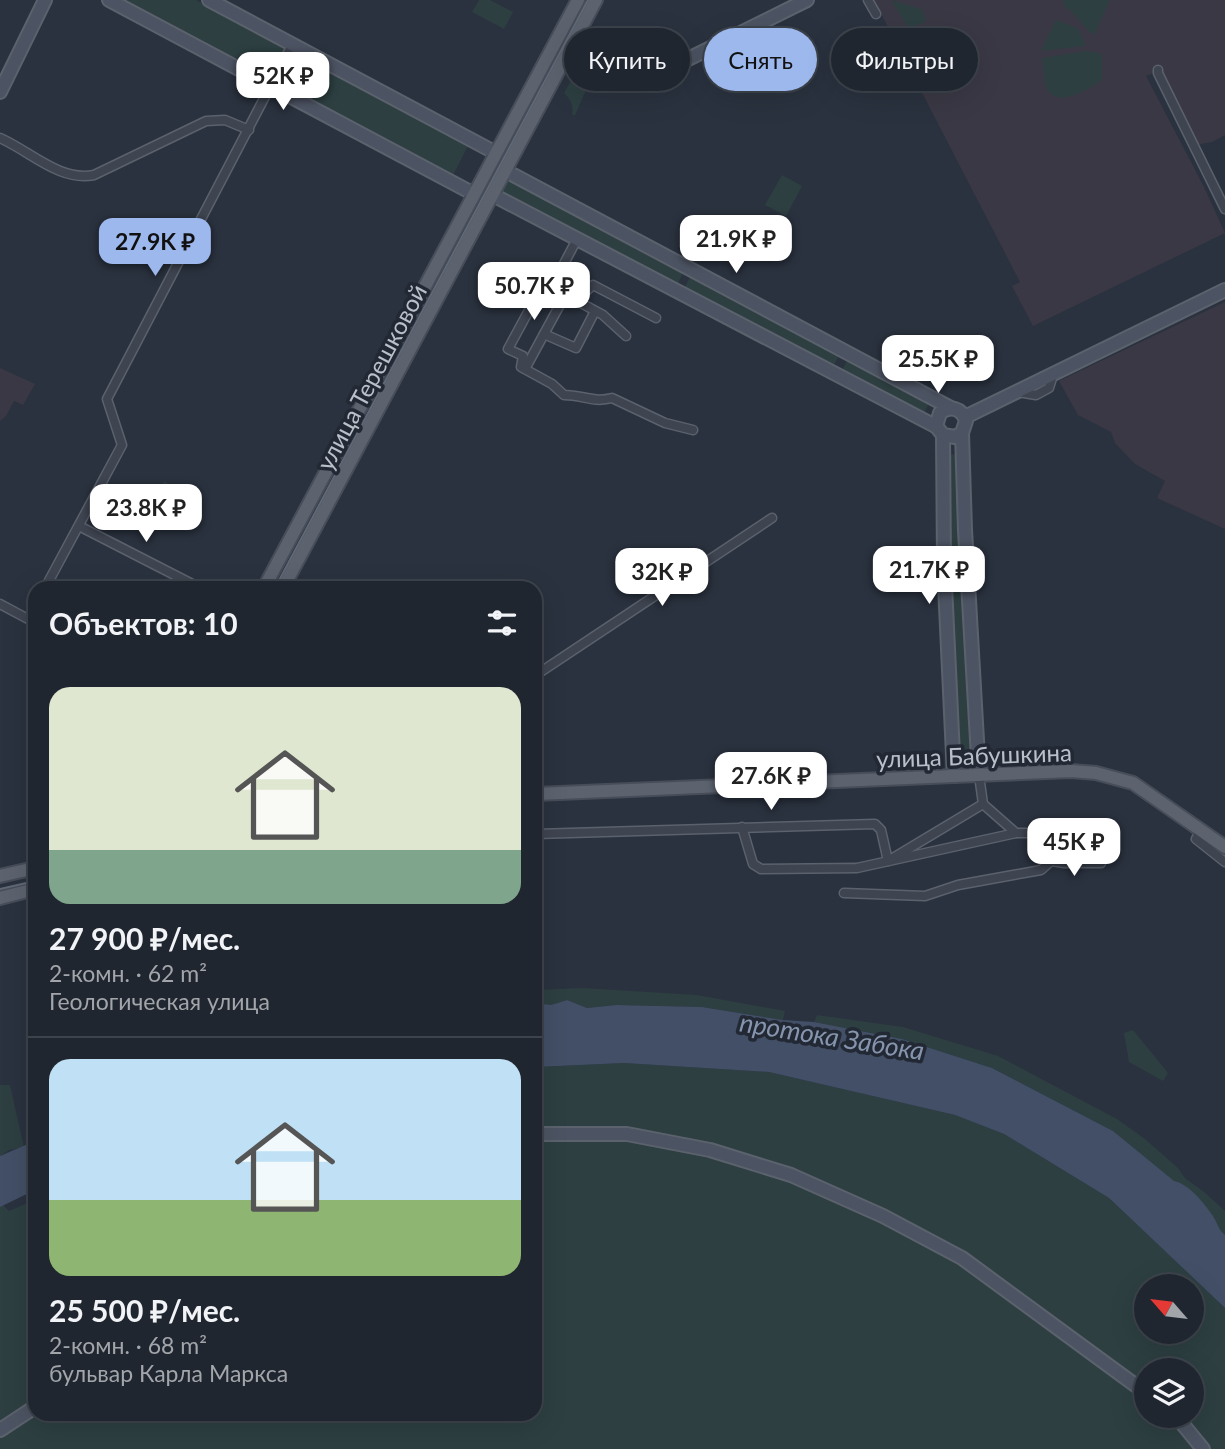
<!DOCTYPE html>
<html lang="ru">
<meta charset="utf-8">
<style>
body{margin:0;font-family:Lato,sans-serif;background:#282e37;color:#f1f3f6;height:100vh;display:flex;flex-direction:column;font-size:26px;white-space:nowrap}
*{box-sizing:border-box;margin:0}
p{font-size:23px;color:#a2a5aa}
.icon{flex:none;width:38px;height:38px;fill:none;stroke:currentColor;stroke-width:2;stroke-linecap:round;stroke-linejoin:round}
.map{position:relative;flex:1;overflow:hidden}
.side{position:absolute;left:28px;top:581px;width:514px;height:840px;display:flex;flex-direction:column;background:#20262f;border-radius:21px;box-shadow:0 7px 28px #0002,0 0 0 2px #3d434b}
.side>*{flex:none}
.top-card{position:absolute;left:564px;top:28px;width:556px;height:63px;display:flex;gap:14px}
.needle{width:46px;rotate:298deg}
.controls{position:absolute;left:1134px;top:1274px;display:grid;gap:14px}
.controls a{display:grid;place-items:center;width:70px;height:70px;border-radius:50%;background:#20262f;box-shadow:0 7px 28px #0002,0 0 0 2px #3d434b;font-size:35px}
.price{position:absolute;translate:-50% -60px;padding:0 16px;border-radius:14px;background:#fff;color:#222;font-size:23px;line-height:46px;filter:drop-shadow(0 2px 4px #0008)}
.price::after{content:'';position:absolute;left:50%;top:42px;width:21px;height:16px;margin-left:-10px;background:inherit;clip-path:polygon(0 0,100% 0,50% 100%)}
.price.selected{background:#9cb8ed;color:#111}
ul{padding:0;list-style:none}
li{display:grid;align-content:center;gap:14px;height:371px;padding:0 21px}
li+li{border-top:2px solid #3d434b}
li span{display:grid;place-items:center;height:217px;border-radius:21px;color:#555}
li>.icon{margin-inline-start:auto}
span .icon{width:126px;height:126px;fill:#fffc;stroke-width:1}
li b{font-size:30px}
h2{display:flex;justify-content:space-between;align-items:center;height:84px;padding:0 21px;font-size:30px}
.pill{padding:0 24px;border-radius:32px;background:#20262f;box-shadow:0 7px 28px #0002,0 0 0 2px #3d434b;font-size:24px;line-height:63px}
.pill.selected{background:#9cb8ed;color:#111}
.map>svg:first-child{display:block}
</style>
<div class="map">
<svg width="1225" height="1449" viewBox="0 0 1225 1449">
<rect width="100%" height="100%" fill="#2a323f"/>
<g fill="#3a3844">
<polygon points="874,0 1225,0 1225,135 1212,142 1195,145 1164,80 1166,78 1162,69 1146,76 1204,187 1225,233 1033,326 1012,286 1020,282"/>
<polygon points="1225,302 1225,529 1157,498 1165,481 1135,464 1115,443 1111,432 1078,415 1059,381"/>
<polygon points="0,368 35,384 23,405 14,401 6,416 0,421"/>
</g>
<g fill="#2d3f41" fill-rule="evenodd">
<polygon points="117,0 196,0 285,49 269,79"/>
<polygon points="479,0 490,0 513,12 504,29 472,12"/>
<polygon points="891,0 922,9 926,21 912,28 908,27"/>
<path d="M1064 0H1110L1094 35C1082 27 1079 16 1064 6Z"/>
<polygon points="1056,20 1077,28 1085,43 1084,46 1041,51"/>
<path d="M1087 51 1102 54V80C1091 88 1061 107 1049 92 1043 85 1044 68 1042 58Z"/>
<polygon points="297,53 470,142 452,177 279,85 293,55"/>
<path d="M583 67 588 79 586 82V90L575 115H572C574 105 571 100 564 93L578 68Z"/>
<polygon points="782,175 802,186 786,216 765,205"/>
<polygon points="506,179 683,272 678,284 500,192"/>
<polygon points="693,276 839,355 833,367 684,289 689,279"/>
<polygon points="848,359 930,401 923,415 841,372"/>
<polygon points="960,454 962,573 951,573 945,455"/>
<polygon points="164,481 195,498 186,515 154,498"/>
<polygon points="951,581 962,581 972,753 956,754"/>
<polygon points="582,988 697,995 785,1011 783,1020 702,1007 616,1005 587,1008 567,1000 551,1005 536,1003 536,990"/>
<polygon points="817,1015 903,1027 998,1056 1117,1119 1145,1139 1178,1168 1185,1178 1204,1192 1225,1211 1225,1235 1217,1228 1214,1217 1113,1131 992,1068 902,1039 814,1022"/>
<polygon points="1133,1030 1168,1073 1163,1081 1129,1062 1124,1033"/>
<path d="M624 1063 769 1072 955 1115 1004 1134 1109 1198 1225 1308V1449H0V1207L3 1205 9 1211 35 1200V1414H536V1067ZM1146 1286H1192V1332H1146ZM1146 1370H1192V1416H1146Z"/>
<polygon points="0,1085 10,1085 24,1147 9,1150 0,1156"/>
</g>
<g fill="#424f66">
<path d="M567 1000 587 1008 616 1005 702 1007 783 1020 814 1022 902 1039 992 1068 1113 1131 1174 1181C1189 1184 1204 1203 1213 1216 1218 1224 1218 1229 1225 1235V1308L1109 1198 1004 1134 955 1115 769 1072 624 1063 536 1067V1003L551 1005Z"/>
<polygon points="35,1141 35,1190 0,1207 0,1156"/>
</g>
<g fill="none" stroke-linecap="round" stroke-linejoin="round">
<g stroke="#5b626d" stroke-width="11">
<g id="street">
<polyline points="868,0 876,14"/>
<polyline points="1158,70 1158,73 1225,209"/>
<path d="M0 138C30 151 60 182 94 175L206 121 225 120 249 130"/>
<polyline points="555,281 577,239"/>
<path d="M582 295 547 277 508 349 523 356 521 367 552 384 564 395C583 395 593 403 612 398L665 423 693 430"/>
<polyline points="544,334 576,348 595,311"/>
<polyline points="626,336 603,315 581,303 582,295 593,285 656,318"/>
<polyline points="525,369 569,288"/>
<polyline points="1018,392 1036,395 1049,388 1053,375"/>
<polyline points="79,526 200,588"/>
<polyline points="45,588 122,445 107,399 292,45"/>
<polyline points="0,604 28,619 35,607"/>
<polyline points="536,675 772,518"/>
<polyline points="742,827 753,864 761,869 857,868 1016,833"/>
<polyline points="1201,830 1196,839 1225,862"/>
<polyline points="536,834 875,824 881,830 888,861 983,804"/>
<polyline points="1051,861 1064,863 1101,863"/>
<polyline points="844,893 925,896 958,885 1041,870 1051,861 1047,840 1035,833 1016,833 983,804 979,775"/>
</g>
</g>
<g stroke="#5b626d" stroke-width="16">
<g id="secondary">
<polyline points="109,0 474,194"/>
<polyline points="209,0 496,153"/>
<polyline points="579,32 660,73 807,0"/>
<polyline points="0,92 45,0"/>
<polyline points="506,171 951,408"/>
<polyline points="493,195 937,427"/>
<polyline points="965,417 1225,290"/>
<path d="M962 433 955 437 943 435 936 426 940 413C950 405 962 408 966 421L962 433 965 530 979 775"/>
<polyline points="943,435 944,564 954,776"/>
<polyline points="536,1134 627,1134 710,1150 791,1175 883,1216 962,1258 1146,1393"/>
<polyline points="1176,1416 1203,1449"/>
<polyline points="0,1430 35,1407"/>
</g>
</g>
<g stroke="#474d59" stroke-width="16">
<g id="primary">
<polyline points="264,588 578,0"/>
<polyline points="283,588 596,0"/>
<polyline points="536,794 1071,771 1096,773 1133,783 1225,847"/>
<polyline points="0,876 35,868"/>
<polyline points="0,898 35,889"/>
</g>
</g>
<use href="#street" stroke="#3e4450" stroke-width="8"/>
<use href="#secondary" stroke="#4c5362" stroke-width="12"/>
<use href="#primary" stroke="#5c636f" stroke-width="12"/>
<g stroke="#606876" stroke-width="2">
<polyline points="275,588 588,0"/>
<polyline points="0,889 35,881"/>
</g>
</g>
<g text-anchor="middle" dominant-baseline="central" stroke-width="7" stroke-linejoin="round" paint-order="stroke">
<g font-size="24" fill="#bac0ca" stroke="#222935">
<text transform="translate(371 377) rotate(-62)">улица Терешковой</text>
<text transform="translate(974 755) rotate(-2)">улица Бабушкина</text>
</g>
<g font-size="26" font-style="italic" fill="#8695ad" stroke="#222935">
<text transform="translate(832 1036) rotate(9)">протока Забока</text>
</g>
</g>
</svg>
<div class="controls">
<a><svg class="needle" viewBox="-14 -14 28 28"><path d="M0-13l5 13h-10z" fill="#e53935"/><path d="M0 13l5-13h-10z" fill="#a2a5aa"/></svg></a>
<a><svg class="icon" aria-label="layers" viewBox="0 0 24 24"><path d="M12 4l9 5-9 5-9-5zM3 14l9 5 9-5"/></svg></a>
</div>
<b class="price" style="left:283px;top:112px">52K ₽</b>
<b class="price" style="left:736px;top:275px">21.9K ₽</b>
<b class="price selected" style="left:155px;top:278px">27.9K ₽</b>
<b class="price" style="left:534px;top:322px">50.7K ₽</b>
<b class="price" style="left:938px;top:395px">25.5K ₽</b>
<b class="price" style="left:146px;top:544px">23.8K ₽</b>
<b class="price" style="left:929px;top:606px">21.7K ₽</b>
<b class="price" style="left:662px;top:608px">32K ₽</b>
<b class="price" style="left:771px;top:812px">27.6K ₽</b>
<b class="price" style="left:1074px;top:878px">45K ₽</b>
<div class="top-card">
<a class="pill">Купить</a>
<a class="pill selected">Снять</a>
<a class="pill">Фильтры</a>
</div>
<section class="side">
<h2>Объектов: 10<svg class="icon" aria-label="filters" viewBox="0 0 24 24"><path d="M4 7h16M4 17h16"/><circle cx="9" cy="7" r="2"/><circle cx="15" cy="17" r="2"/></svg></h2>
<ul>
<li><span style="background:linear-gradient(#dfe7d0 75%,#7fa58c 0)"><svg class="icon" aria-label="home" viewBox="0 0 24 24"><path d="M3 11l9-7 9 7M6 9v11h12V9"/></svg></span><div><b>27 900 ₽/мес.</b><p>2-комн. · 62 m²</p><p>Геологическая улица</p></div></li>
<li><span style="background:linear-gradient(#bfe0f5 65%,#8fb573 0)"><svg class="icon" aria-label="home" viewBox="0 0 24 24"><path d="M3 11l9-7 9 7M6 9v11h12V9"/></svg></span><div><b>25 500 ₽/мес.</b><p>2-комн. · 68 m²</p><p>бульвар Карла Маркса</p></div></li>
</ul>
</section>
</div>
